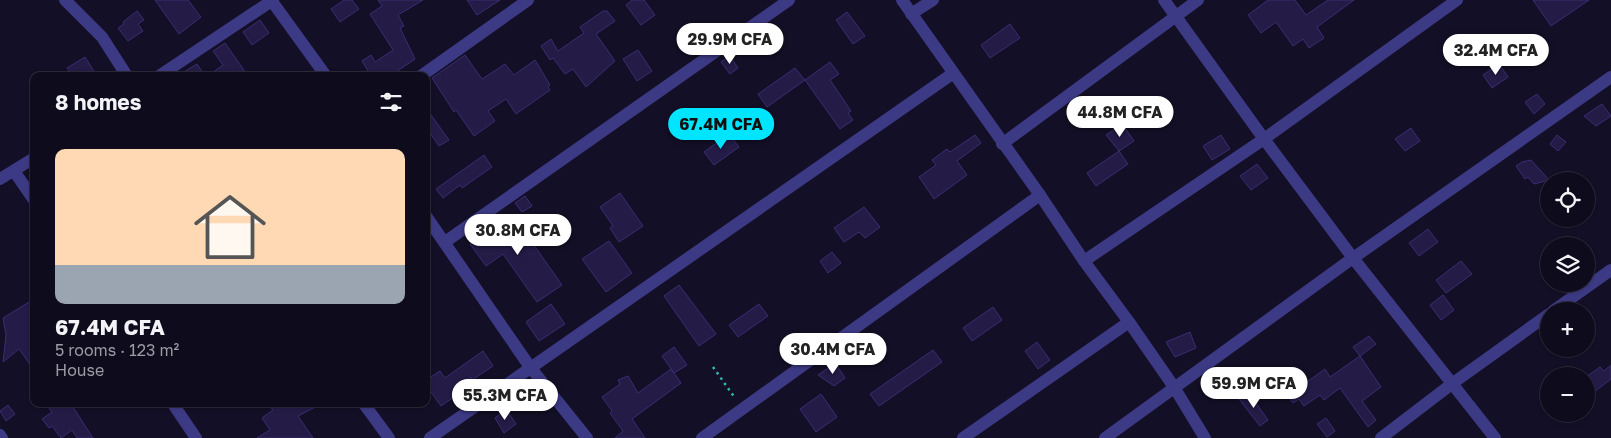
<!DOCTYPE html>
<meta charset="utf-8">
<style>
body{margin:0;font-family:"Golos Text",sans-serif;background:#171425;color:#f1f3f6;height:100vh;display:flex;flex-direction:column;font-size:19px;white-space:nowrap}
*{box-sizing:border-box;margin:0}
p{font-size:16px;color:#9b9ba3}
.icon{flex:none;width:28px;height:28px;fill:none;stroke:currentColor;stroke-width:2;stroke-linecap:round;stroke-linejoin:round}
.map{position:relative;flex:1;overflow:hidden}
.details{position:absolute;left:30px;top:72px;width:400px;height:335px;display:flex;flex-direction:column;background:#0e0b1c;border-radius:10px;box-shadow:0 1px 4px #0004,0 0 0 1px #2e2b3b}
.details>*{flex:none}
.buttons{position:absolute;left:1540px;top:172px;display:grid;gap:10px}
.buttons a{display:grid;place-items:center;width:55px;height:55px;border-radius:50%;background:#0e0b1c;box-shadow:0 1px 4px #0004,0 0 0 1px #2e2b3b;font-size:25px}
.price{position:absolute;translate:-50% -42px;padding:0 11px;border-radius:18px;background:#fff;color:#222;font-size:16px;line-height:32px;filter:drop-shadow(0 1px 2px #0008)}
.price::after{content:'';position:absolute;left:50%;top:30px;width:15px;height:11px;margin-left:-8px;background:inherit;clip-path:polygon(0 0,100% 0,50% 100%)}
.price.on{background:#00e5ff;color:#111}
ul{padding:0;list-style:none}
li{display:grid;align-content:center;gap:10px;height:265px;padding:0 25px}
li span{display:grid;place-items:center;height:155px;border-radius:10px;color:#555}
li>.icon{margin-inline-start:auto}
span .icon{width:90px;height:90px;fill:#fffc;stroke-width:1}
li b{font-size:21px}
h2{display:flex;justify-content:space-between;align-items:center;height:60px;padding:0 25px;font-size:21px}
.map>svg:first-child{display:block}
</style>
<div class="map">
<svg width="1611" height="438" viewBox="0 0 1611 438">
<rect width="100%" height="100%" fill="#130f26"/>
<g fill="#241b47" stroke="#3b2d73">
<polygon points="155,0 188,0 201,17 179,34"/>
<polygon points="344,0 352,0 359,9 340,22 331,9"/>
<polygon points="378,0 423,0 398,15 404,26 400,28 415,59 390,76 371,76 362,61 371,55 375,62 393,50 370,14 382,6"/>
<polygon points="467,0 500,0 477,15"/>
<polygon points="632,0 644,0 655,15 641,25 626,5"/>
<polygon points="1268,0 1295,0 1306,15 1328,0 1354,0 1317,27 1324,38 1309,48 1303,39 1293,46 1276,22 1261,33 1248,15"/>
<polygon points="1533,0 1589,0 1551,26"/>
<polygon points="137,11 144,20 138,24 143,31 128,41 118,28 124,24 123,22"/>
<polygon points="603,11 607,11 615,21 596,34 615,61 586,87 573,69 565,74 553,58 550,60 541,46 551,39 558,51 584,33 580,27"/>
<polygon points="847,12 865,36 853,44 836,20"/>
<polygon points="260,20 269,33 252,45 243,32"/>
<polygon points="1010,24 1020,38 990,58 981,45"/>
<polygon points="225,43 232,53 248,76 208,76 223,65 213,51"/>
<polygon points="638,50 652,71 637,81 623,59"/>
<polygon points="465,55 482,79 505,64 514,75 535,60 550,85 548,87 550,90 516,114 506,99 488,111 495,121 474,136 456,110 454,112 432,78"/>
<polygon points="730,56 738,68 730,74 721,62"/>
<polygon points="85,57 97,76 72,76 67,68"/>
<polygon points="830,62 839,74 830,80 851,111 848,113 853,120 840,129 805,80"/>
<polygon points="197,64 205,76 177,76"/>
<polygon points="1499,64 1508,77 1492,88 1483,75"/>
<polygon points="795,68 805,80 767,107 758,94"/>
<polygon points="1537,94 1545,104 1534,114 1525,102"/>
<polygon points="1602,104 1611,116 1596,126 1584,116"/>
<polygon points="426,108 449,140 439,146 426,127"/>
<polygon points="1122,124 1134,141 1119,151 1106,135"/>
<polygon points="1411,128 1420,141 1405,151 1395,139"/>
<polygon points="729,134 739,147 714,165 704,152"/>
<polygon points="975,135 981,143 957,161 967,175 934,199 919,177 936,165 932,160 947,149 950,152"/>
<polygon points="1221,135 1230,149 1212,160 1203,146"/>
<polygon points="1557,135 1566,142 1558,151 1550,144"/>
<polygon points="1119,151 1128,164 1096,186 1087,173"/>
<polygon points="484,155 492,167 462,188 460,185 443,198 436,189"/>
<polygon points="1531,160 1549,180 1534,184 1528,177 1525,179 1516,166 1522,162"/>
<polygon points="1257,164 1268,178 1251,190 1240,176"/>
<polygon points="620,193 643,226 619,242 610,228 613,226 600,207"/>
<polygon points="525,196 532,206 522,212 515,203"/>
<polygon points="864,207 880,227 865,238 859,232 844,242 834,228"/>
<polygon points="512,214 562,285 537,302 503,254 486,266 470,244"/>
<polygon points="1428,229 1438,242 1419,256 1409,243"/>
<polygon points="609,241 632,273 606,292 582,259"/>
<polygon points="832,252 841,263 828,273 820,261"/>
<polygon points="1461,261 1472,274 1446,293 1436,280"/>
<polygon points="679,285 716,334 699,346 664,296"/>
<polygon points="1443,295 1454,310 1441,320 1430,305"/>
<polygon points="34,299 34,370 19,349 3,362 6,335 3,318"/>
<polygon points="551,304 565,324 539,341 526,322"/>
<polygon points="759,304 768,316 738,337 729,325"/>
<polygon points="993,307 1002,320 972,341 963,328"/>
<polygon points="1190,332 1196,348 1175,357 1166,342"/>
<polygon points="1369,336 1376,344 1360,356 1381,387 1362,401 1376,420 1368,427 1340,388 1324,400 1320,395 1304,406 1299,399 1293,403 1278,383 1290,374 1300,387 1325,369 1330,377 1360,356 1353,347"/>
<polygon points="1037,342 1050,360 1038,369 1025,351"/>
<polygon points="674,347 687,365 674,373 681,383 632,419 645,438 615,438 623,431 610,413 612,411 602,397 620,384 618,380 628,376 638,393 671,369 674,373 662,356"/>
<polygon points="933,350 942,362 879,406 870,394"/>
<polygon points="483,351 493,366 472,380 471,377 453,389 457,395 441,406 429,389 431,388 426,380 440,371 445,378"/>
<polygon points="835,363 845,378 834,386 818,375"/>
<polygon points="1611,365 1611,379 1594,392 1586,380 1586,377 1600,367 1604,371"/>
<polygon points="1248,392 1268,420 1260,426 1239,399"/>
<polygon points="821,394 837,417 816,432 800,409"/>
<polygon points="46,404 71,404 93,438 77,438 72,430 61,438 52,426 49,428 42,419 52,412"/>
<polygon points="268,404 321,404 298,416 313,438 257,438 270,430 262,418 273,410"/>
<polygon points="8,405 15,414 6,421 0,411"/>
<polygon points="506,409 516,424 504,433 495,418"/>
<polygon points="1326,418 1335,431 1327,437 1317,424"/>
</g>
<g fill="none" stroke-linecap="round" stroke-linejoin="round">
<polyline stroke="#2fb8b0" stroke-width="2.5" stroke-dasharray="2.5 4" stroke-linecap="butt" points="713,367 735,398"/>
<g stroke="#3d3a85" stroke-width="12">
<polyline points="65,0 102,37 127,76"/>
<polyline points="271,0 326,76"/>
<polyline points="902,0 1040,195 1084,261 1129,322 1174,387 1205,438"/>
<polyline points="1164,0 1264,139 1353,258 1495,438"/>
<polyline points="911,14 933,0"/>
<polyline points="159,76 273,0"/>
<polyline points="421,76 528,0"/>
<polyline points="1002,144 1198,0"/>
<polyline points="14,171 34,200"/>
<polyline points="0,179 34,158"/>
<polyline points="426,216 530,367 587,438"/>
<polyline points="445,242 789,0"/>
<polyline points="1084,261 1264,139 1457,0"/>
<polyline points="1553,311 1611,270"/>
<polyline points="173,404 196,438"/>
<polyline points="364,404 389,438"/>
<polyline points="0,435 2,438"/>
<polyline points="430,438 952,74"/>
<polyline points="702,438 1040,195"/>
<polyline points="963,438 1129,322"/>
<polyline points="1105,438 1353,258 1611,77"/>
<polyline points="1381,438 1453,383 1549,314"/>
</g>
</g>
</svg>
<div class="buttons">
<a><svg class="icon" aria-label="locate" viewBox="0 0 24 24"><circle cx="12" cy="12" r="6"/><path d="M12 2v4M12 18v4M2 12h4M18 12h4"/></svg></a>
<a><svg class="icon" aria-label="layers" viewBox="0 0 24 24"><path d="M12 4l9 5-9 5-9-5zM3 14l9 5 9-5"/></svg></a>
<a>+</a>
<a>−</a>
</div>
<b class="price" style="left:730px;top:65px">29.9M CFA</b>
<b class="price" style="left:1496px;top:76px">32.4M CFA</b>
<b class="price" style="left:1120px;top:138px">44.8M CFA</b>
<b class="price on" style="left:721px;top:150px">67.4M CFA</b>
<b class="price" style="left:518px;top:256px">30.8M CFA</b>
<b class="price" style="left:833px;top:375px">30.4M CFA</b>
<b class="price" style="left:1254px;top:409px">59.9M CFA</b>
<b class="price" style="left:505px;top:421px">55.3M CFA</b>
<section class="details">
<h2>8 homes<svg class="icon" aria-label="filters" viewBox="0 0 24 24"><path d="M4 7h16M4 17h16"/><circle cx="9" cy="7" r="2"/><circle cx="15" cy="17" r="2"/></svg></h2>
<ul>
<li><span style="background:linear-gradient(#ffd9b3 75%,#9aa5b1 0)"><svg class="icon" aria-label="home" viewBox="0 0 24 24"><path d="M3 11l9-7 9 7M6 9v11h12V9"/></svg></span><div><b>67.4M CFA</b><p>5 rooms · 123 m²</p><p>House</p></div></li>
</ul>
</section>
</div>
